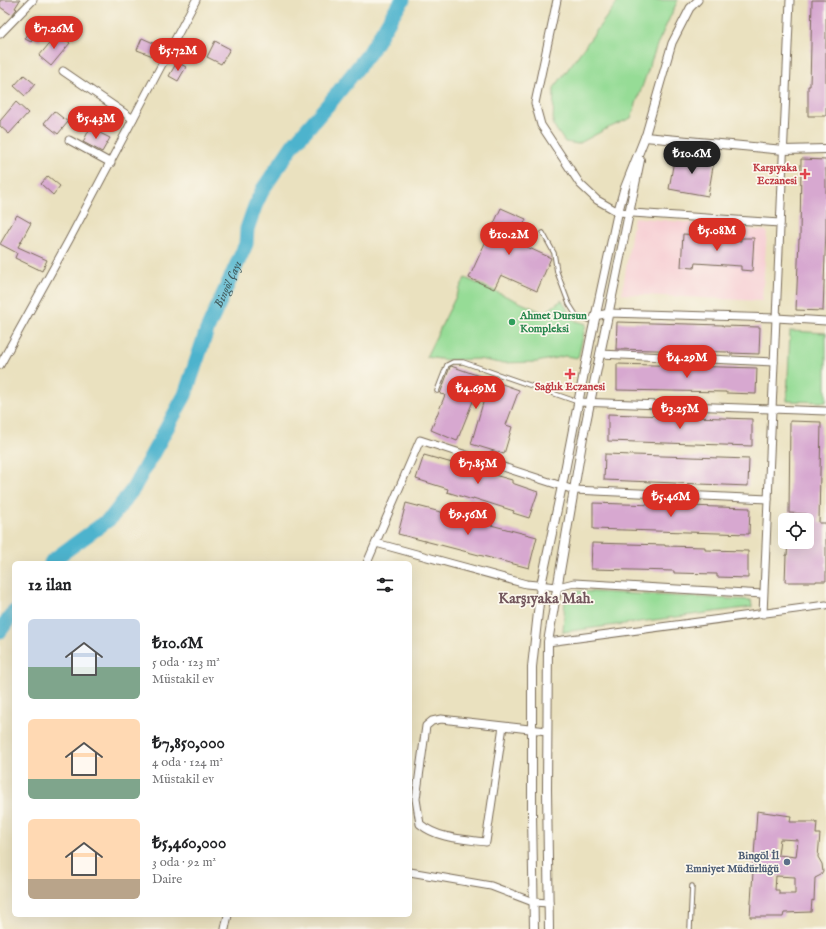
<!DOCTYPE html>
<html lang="tr">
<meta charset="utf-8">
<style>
body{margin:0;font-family:"IM FELL English",serif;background:#f2f2f2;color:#202124;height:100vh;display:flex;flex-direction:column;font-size:15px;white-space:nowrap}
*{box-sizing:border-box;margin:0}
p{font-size:13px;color:#757577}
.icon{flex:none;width:22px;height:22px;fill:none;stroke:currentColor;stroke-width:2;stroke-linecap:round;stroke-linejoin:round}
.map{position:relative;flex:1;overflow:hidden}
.panel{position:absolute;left:12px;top:561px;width:400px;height:356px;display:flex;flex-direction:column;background:#fff;border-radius:6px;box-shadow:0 4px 16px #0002}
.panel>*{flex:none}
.controls{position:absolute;left:778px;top:513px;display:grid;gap:8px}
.controls a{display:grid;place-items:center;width:36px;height:36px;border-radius:6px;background:#fff;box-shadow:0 4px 16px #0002;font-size:20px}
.price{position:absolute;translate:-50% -34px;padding:0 9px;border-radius:14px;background:#d93025;color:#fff;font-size:13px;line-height:26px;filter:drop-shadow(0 1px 2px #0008)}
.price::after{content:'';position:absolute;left:50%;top:24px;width:12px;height:9px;margin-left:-6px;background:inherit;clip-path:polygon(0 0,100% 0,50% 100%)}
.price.active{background:#222;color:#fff}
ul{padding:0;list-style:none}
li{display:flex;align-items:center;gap:12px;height:100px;padding:0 16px}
li span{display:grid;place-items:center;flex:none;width:112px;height:80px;border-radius:6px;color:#555}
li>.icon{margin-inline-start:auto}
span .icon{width:48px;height:48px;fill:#fffc;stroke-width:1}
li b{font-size:17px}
h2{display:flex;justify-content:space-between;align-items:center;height:48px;padding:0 16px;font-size:17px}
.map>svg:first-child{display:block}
</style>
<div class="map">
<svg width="826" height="929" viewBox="0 0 826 929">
<rect width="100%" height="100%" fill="#fbf7ec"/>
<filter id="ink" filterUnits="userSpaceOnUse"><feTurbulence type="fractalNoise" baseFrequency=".025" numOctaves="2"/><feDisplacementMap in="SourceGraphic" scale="8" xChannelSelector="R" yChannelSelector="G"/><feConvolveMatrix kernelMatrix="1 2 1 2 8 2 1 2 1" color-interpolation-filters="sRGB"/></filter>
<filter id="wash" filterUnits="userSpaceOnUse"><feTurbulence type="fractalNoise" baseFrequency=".012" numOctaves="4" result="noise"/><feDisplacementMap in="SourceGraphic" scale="16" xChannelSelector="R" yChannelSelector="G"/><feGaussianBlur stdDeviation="0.9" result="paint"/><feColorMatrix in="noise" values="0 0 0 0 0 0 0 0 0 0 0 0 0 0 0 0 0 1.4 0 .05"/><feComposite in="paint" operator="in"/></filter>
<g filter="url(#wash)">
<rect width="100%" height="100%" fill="#eae1bf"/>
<polygon fill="#f7cfd4" points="634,217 767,231 762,301 622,294"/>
<g fill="#96dc96" stroke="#68835a">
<polygon points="619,0 678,0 657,45 631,118 606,129 578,144 565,142 553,125 554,88"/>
<polygon points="465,278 544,313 562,300 573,320 586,324 578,358 565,356 537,362 500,363 479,359 447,360 426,357"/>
<polygon points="790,331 826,333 826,402 787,401"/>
<polygon points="576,591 751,600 752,607 563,632 565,598"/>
</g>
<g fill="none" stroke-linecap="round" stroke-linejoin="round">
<g stroke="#4eb3cd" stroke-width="15">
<path id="s1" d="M51 563 53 560 111 518 133 489 185 395 207 330 246 244 247 229 255 206 263 189 293 145 332 100 370 52 396 9 403 0"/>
<polyline points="0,631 14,612"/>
</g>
</g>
<g id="blocks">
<g fill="#d7a8d0" fill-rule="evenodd">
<polygon points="0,0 20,0 15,8 17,9 12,15 0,7"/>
<polygon points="812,0 826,0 826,116 808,116 808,86 810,86"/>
<polygon points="39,16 50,23 39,41 34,38 31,42 25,39"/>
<polygon points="58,33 70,43 51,66 39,56"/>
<polygon points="142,38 158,45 153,56 137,50"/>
<polygon points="215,41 230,49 221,64 207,57"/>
<polygon points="177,62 186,67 178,81 169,76"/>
<polygon points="24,75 35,84 25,96 14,86"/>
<polygon points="16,102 28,113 9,134 0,126 0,121"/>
<polygon points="54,111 68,122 58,134 44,123"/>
<polygon points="90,128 110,138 102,152 83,142"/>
<polygon points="675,154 714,161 708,196 669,189"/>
<polygon points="801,159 826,160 826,230 823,311 796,310 799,239 800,239"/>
<polygon points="48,176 60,186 53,195 41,184"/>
<polygon points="501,208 526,219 516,242 551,258 537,291 501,275 494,289 469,278"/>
<polygon points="17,215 31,223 18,247 47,260 42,271 15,258 17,253 0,244"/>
<polygon points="683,234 699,235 699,239 741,241 741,238 754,238 752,271 741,270 741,266 695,263 694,268 681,267"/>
<polygon points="617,322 723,325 723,326 760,327 759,354 728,353 728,352 616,349"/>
<polygon points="617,364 757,368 756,394 726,393 726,392 617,390"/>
<polygon points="451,366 519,390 506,425 512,427 504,454 471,444 487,389 479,386 457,441 431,430 445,395 440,394 450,367"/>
<polygon points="608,414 752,419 752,446 608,441"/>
<polygon points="790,421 821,422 819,523 826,523 826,581 816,581 816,582 785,582 786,555 787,555 788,542 807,542 807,514 789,513"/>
<polygon points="605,454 749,459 748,486 604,480"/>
<polygon points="424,455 512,480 512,483 538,492 529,518 513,513 514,511 473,498 473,500 447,492 448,489 416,479"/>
<polygon points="406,503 537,537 529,568 398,534"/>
<polygon points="593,503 750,508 749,534 593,529"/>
<polygon points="592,543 665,545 665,546 705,547 705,550 748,551 748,578 717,577 717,574 674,573 674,571 591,569"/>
<path d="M757 811 791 816 790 822H817L816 834H820L818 857 822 864 823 872 821 875 815 878 814 901 812 900 811 912 784 913 783 917H750ZM780 839 798 840 796 857 778 855ZM776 876 795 877V894H779V890H775Z"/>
</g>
</g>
</g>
<g filter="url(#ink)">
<use href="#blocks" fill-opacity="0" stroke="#786a56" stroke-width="1"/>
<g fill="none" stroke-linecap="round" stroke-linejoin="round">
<g stroke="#786a56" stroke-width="5.5">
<g id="service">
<polyline points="543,233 554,253 557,272 569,304 576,315 588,320 594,317"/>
<polyline points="437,391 447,365 453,362 463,362 578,402"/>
<polyline points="690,929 692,886"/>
</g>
</g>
<g stroke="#786a56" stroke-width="9">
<g id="minor">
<polyline points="557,0 535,103 541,125 580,184 597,200 618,212 780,223"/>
<polyline points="0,34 33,0"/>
<polyline points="63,71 133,119"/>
<polyline points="645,137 672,43 690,8 698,0"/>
<polyline points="69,140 111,163"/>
<polyline points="595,316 609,313 776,318 826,321"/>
<polyline points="600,354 774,362"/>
<polyline points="0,365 69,240 196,0"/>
<polyline points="578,402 826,411"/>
<polyline points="376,543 526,584 558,587 574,583 763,594"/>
<polyline points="367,563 420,440 574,490 768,499"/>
<polyline points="763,614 790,0"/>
<polyline points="548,642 826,605"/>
<path d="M503 726 486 842C463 839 438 839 420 824L416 799 426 726 432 721 441 719 547 731"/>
<polyline points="410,872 491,886 533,902 549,903"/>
<polyline points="225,929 228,915"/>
</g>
</g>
<g stroke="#786a56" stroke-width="10">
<g id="tertiary">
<polyline points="645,137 784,150 826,149"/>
<polyline points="534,929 532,815 532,667 541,585 562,486 590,342 618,212 624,190 645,137"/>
<polyline points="549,929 547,790 548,642 583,437 640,160"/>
</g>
</g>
<use href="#service" stroke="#fff" stroke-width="3.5"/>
<use href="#minor" stroke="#fff" stroke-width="7"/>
<use href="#tertiary" stroke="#fff" stroke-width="8"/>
</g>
</g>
<g fill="#e0444e" stroke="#fbf7ec" stroke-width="1.5">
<path d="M803 168h4v4h4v4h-4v4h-4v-4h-4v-4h4z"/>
<path d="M568 368h4v4h4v4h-4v4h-4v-4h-4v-4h4z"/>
</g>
<circle fill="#2e9e5b" stroke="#fbf7ec" stroke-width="1.5" cx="512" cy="322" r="4"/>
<circle fill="#5c6f8a" stroke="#fbf7ec" stroke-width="1.5" cx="787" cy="862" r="4"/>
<g text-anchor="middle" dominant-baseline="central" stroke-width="3.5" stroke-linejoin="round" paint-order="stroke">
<g font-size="11" font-weight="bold" fill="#be3a42" stroke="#fbf7ec" text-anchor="end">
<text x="797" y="168">Karşıyaka<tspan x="797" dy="13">Eczanesi</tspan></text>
<text x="570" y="387" text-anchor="middle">Sağlık Eczanesi</text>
</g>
<g font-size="11" font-weight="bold" fill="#27864d" stroke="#fbf7ec" text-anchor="start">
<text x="520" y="316">Ahmet Dursun<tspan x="520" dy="13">Kompleksi</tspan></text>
</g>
<g font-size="11" font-weight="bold" fill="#4e5e75" stroke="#fbf7ec" text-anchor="end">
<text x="779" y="856">Bingöl İl<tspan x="779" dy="13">Emniyet Müdürlüğü</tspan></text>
</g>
<g font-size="12" font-style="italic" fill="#425a5b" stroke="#fbf7ec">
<text stroke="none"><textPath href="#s1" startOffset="338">Bingöl Çayı</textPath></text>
</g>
<g font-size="15" font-weight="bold" fill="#72565c" stroke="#fbf7ec">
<text x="546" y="598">Karşıyaka Mah.</text>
</g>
</g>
</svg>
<div class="controls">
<a><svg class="icon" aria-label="locate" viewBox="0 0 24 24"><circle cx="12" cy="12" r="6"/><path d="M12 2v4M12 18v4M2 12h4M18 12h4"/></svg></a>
</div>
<b class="price" style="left:54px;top:50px">₺7.26M</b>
<b class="price" style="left:178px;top:72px">₺5.72M</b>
<b class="price" style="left:96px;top:140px">₺5.43M</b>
<b class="price active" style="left:692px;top:175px">₺10.6M</b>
<b class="price" style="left:717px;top:252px">₺5.08M</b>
<b class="price" style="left:509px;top:256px">₺10.2M</b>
<b class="price" style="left:687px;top:379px">₺4.29M</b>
<b class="price" style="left:476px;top:410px">₺4.69M</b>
<b class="price" style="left:680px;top:430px">₺3.25M</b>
<b class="price" style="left:478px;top:485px">₺7.85M</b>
<b class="price" style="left:671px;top:518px">₺5.46M</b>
<b class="price" style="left:468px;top:536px">₺9.56M</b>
<section class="panel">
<h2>12 ilan<svg class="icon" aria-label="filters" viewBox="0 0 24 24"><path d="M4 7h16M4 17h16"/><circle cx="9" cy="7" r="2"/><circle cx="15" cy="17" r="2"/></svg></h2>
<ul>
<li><span style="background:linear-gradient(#c9d6e8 60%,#7fa58c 0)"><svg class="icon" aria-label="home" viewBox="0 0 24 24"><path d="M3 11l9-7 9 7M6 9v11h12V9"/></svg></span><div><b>₺10.6M</b><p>5 oda · 123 m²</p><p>Müstakil ev</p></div></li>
<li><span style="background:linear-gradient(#ffd9b3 75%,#7fa58c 0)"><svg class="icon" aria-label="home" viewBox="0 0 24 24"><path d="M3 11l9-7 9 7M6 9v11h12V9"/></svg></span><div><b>₺7,850,000</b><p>4 oda · 124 m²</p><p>Müstakil ev</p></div></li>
<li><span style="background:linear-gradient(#ffd9b3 75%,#b9a48a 0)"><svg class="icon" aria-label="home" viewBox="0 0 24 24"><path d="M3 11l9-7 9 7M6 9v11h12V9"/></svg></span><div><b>₺5,460,000</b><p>3 oda · 92 m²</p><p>Daire</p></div></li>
</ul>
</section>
</div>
